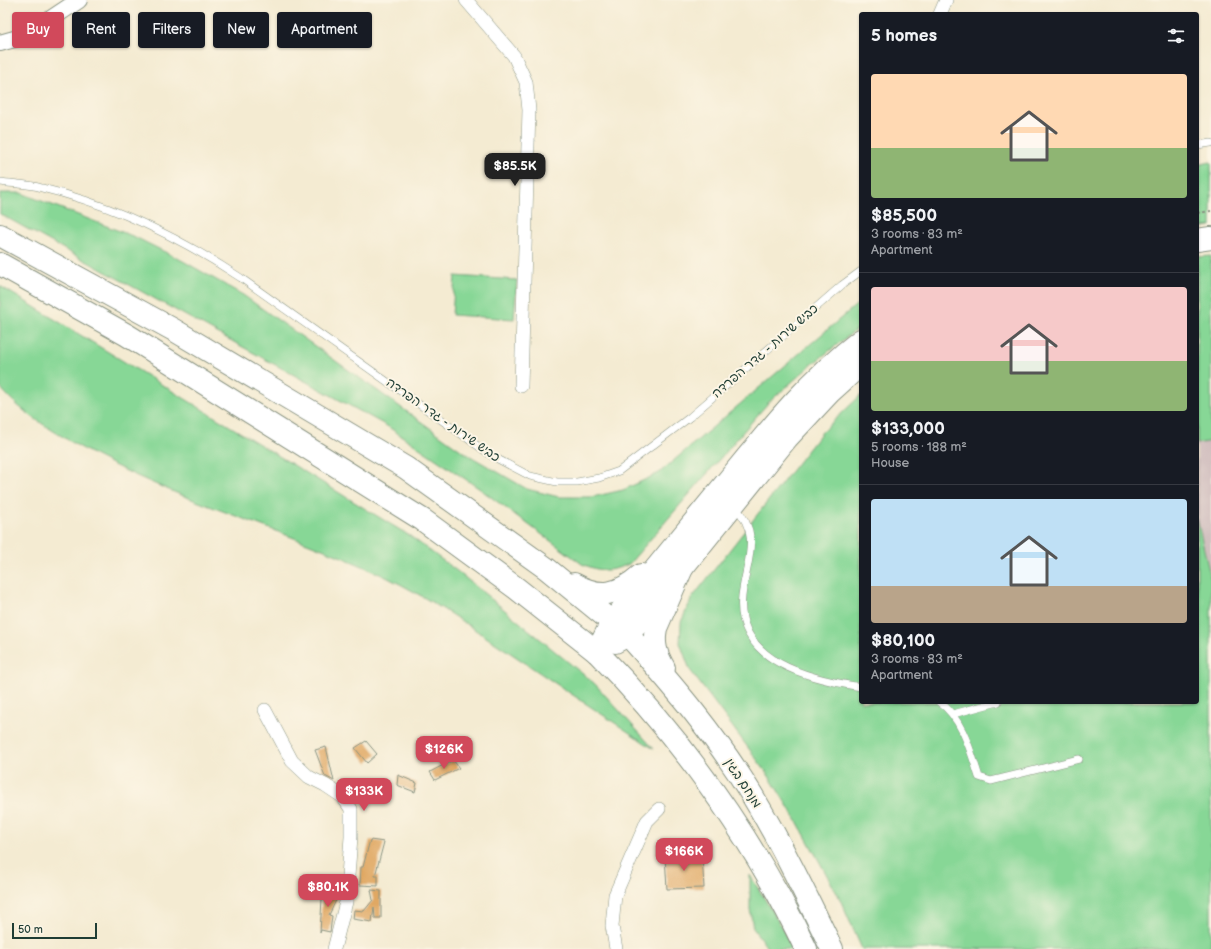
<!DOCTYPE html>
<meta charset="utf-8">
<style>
body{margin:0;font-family:"Balsamiq Sans","Playpen Sans Hebrew",sans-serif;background:#242831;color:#f1f3f6;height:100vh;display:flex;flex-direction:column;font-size:15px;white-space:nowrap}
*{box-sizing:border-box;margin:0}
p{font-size:13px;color:#9ea1a6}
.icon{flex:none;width:22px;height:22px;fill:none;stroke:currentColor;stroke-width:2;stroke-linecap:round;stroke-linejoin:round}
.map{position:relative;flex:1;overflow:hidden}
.side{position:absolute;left:859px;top:12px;width:340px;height:692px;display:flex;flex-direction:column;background:#171b24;border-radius:4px;box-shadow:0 1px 3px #0004}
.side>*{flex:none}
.hud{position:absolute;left:12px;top:12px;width:380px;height:36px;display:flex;gap:8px}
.scale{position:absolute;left:12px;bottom:10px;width:85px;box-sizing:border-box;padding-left:4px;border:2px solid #1f3d34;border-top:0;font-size:11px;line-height:14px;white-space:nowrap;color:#1f3d34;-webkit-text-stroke:3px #fcf5e5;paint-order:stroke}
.price{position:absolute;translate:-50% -34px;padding:0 9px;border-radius:8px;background:#d1495b;color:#fff;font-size:13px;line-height:26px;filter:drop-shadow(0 1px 2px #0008)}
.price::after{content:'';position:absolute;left:50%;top:24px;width:12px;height:9px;margin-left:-6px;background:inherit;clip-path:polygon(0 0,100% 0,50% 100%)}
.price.on{background:#222;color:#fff}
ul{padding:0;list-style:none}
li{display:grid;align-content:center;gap:8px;height:212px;padding:0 12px}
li+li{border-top:1px solid #363941}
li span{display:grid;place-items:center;height:124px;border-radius:4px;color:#555}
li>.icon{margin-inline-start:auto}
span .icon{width:72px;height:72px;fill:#fffc;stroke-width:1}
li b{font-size:17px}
h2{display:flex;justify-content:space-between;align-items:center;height:48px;padding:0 12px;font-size:17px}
.pill{padding:0 14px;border-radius:4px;background:#171b24;box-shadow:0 1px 3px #0004;font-size:14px;line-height:36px}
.pill.on{background:#d1495b;color:#fff}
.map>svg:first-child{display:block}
</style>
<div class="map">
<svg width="1211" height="949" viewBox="0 0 1211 949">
<rect width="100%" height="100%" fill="#fcf5e5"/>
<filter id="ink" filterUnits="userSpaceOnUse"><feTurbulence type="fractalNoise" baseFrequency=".025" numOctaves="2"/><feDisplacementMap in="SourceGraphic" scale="8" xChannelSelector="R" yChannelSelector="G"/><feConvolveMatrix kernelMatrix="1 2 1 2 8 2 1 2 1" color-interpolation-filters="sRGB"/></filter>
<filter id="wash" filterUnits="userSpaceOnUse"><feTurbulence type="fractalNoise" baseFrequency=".012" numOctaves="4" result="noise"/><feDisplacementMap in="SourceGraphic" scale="16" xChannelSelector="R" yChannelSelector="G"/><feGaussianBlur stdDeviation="0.9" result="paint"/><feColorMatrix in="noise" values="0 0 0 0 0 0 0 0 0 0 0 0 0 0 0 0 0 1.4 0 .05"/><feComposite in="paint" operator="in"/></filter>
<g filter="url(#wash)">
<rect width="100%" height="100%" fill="#f4ebd2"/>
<polygon fill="#d2bfbf" points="1211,441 1211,577 1197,518 1197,444"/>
<g fill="#87d796" stroke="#538a65">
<polygon points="1211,162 1211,226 1197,228 1197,165"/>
<path d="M0 193H21L135 237 183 261 243 295 465 453 527 489 559 497H592L623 490 659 473 861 301V326L810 366 768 403 629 564C609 572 602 572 582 564L480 489 387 426 0 214Z"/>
<polygon points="1211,256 1211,441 1197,444 1197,257"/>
<polygon points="455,276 517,280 514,319 452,315"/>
<path d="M0 286 410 536 457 571 595 684 654 749C603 715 553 682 503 648 464 623 426 596 384 576 276 524 156 497 55 432 36 420 15 406 0 387Z"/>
<polygon points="861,395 861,702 1197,702 1197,519 1211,580 1211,949 862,949 839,897 797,821 767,773 690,670 680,643 681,622 692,598 822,432"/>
<polygon points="750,875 781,926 792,949 768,949 753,928 750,909"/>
</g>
<g id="blocks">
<g fill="#e0a863">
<polygon points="366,741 377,754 367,763 355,748"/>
<polygon points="326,747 334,781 325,776 315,750"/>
<polygon points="453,760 459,768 435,780 430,772"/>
<polygon points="398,775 417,783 415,792 397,785"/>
<polygon points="370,840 384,842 375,876 378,876 378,886 360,885 361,867 363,867"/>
<polygon points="702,855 704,888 667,889 665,856"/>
<polygon points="327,886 339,890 338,896 329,915 332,916 330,932 321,930 320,933 322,899"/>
<polygon points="371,890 381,891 381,918 375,918 374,907 372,922 353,919 354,910 364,911 373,900"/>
</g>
</g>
</g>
<g filter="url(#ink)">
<use href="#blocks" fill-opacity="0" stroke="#8a9483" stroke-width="1"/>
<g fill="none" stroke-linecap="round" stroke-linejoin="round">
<g stroke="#8a9483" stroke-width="8">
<g id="service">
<polyline points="1197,145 1211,143"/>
<path d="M0 182C14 184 29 184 42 188 114 205 179 237 241 278L492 456 530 476 557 482H577L599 478 619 471 690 417 842 285 861 271"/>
<path d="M734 506C763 535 746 561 742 596 735 662 810 679 861 687"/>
<path d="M939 702C962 717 971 752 979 777L991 781 1079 759"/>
<polyline points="953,714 998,702"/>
</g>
</g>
<g stroke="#8a9483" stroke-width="14">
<g id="minor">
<polyline points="466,0 514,56 526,82 529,110 521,386"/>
<polyline points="940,14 946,0"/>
<polyline points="265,710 292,761 309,777 325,785 343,797 351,809 351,837 346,902 334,949"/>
<polyline points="616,949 612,926 615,895 647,821 659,809"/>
</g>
</g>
<g stroke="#8a9483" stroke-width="18">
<polyline id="tertiary" points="0,43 25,36 79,0"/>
</g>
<g stroke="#8a9483" stroke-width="24">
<g id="trunk">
<polyline points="0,235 174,330 406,468 546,568 628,635"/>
<polyline points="1197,240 1211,238"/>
<polyline points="0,264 127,335 423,520 516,588 597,652"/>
<path d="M574 584C601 599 618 595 641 575"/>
<polyline points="615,642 628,635 787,438 830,392 861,364"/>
<path d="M597 652 612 622C651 574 691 526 730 478 770 429 810 379 861 340"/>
</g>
</g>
<g stroke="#8a9483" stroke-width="24">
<g id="motorway">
<path d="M628 635C673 685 717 737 752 795 782 845 807 897 832 949"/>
<path d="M597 652C682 739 754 839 806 949"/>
<path d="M664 668C656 654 653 644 656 628L683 566"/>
</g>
</g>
<polyline stroke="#8a9483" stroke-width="2" stroke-dasharray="3 3" stroke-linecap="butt" points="1197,213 1211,211"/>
<use href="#service" stroke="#fff" stroke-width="7"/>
<use href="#minor" stroke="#fff" stroke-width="13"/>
<use href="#tertiary" stroke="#fff" stroke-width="16"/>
<use href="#trunk" stroke="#fff" stroke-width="22"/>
<use href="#motorway" stroke="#fff" stroke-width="22"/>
</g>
</g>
<g text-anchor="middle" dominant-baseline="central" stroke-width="4" stroke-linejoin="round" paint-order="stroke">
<g font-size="13" fill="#1f3d34" stroke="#fcf5e5">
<text transform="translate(765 351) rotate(-41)">כביש שירות - גדר הפרדה</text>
<text transform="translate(443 420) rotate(35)">כביש שירות - גדר הפרדה</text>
<text transform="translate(743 783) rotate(57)">מנחם בגין</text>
</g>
</g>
</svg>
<div class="scale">50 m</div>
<b class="price on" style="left:515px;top:187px">$85.5K</b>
<b class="price" style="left:444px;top:770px">$126K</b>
<b class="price" style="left:364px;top:812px">$133K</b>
<b class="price" style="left:684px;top:872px">$166K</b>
<b class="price" style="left:328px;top:908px">$80.1K</b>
<div class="hud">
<a class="pill on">Buy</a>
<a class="pill">Rent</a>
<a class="pill">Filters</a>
<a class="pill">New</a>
<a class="pill">Apartment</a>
</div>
<section class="side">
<h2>5 homes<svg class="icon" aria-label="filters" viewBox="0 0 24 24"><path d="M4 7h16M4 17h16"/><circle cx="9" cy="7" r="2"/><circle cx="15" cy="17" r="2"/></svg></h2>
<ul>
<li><span style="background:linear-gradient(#ffd9b3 60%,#8fb573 0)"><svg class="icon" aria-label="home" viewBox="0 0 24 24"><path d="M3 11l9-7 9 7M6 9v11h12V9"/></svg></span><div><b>$85,500</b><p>3 rooms · 83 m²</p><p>Apartment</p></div></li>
<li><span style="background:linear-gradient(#f6c9c9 60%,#8fb573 0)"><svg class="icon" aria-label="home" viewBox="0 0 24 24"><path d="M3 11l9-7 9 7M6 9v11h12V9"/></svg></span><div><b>$133,000</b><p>5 rooms · 188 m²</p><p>House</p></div></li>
<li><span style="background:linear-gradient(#bfe0f5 70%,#b9a48a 0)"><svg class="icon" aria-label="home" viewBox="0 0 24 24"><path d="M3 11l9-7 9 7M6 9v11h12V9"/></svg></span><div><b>$80,100</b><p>3 rooms · 83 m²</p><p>Apartment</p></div></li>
</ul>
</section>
</div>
